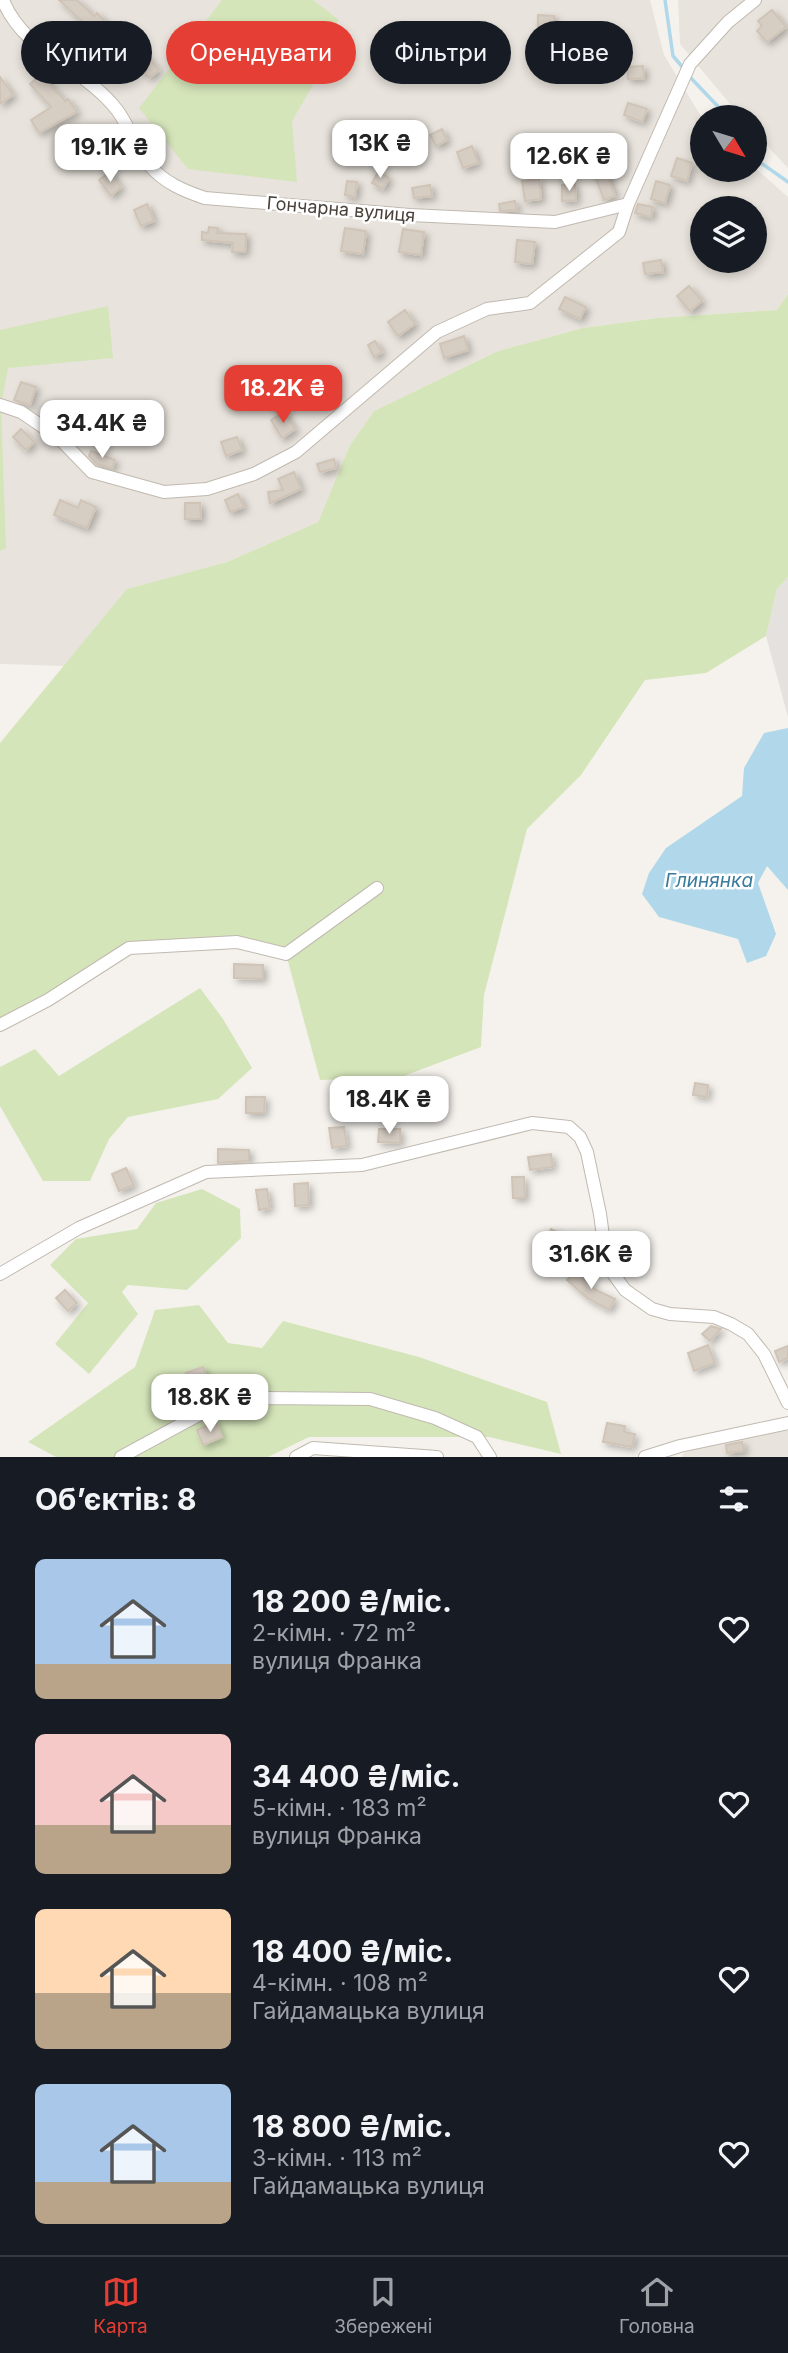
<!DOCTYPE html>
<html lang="uk">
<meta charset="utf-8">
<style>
body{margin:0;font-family:Inter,sans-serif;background:#242831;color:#f1f3f6;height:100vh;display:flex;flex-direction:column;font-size:26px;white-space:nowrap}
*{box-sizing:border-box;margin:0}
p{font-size:23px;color:#9ea1a6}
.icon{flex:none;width:38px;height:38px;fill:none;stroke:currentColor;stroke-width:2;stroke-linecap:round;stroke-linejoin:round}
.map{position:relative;height:1457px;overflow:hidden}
.drawer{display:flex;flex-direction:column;background:#171b24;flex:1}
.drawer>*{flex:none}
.top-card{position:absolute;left:21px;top:21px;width:747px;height:63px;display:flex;gap:14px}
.needle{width:46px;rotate:128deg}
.controls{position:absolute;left:690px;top:105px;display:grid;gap:14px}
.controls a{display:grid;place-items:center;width:77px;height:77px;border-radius:50%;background:#171b24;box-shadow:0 4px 10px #0003;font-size:35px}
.price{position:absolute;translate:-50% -60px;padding:0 16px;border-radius:14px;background:#fff;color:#222;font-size:23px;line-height:46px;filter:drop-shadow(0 2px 4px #0008)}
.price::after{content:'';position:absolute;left:50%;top:42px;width:21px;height:16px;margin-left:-10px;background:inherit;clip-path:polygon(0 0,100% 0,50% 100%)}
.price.current{background:#e53e34;color:#fff}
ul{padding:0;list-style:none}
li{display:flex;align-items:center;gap:21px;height:175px;padding:0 35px}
li span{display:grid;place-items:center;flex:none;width:196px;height:140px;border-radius:10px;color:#555}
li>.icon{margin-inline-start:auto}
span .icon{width:84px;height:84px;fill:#fffc;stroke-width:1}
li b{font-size:30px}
h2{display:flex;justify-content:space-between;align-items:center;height:84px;padding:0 35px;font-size:30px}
.pill{padding:0 24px;border-radius:32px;background:#171b24;box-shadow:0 4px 10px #0003;font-size:24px;line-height:63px}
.pill.current{background:#e53e34;color:#fff}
.tab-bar{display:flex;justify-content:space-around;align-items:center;height:98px;border-top:2px solid #363941;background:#171b24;font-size:19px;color:#9ea1a6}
.tab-bar a{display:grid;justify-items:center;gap:4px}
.tab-bar .current{color:#e53e34}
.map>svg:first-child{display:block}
</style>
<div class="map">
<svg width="788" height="1457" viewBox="0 0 788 1457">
<defs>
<filter id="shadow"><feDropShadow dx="3.5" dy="3.5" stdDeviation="3.5" flood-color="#0004"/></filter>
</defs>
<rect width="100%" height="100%" fill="#f5f2ed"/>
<g fill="#e8e3dc" fill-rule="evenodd">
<path d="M0 0H650L664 55 702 118V170H754V167L788 197V294L777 310 657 318 583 328 498 351 374 411 350 445 318 522 227 562 128 589 64 666 0 664ZM702 208H754V261H702Z"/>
<polygon points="678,0 788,0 788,168 754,132 754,117 741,117 680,44"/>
<polygon points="775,1431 788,1431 788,1457 682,1457 684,1453 734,1437"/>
</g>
<polygon fill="#e5e1de" points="788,577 788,717 766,636 777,589"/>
<g fill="#d5e5ba">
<polygon points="222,0 313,0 339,20 329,31 335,47 292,121 297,182 188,169 139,108"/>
<polygon points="788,294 788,577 777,589 766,636 706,673 645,680 581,775 527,829 484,995 481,1047 401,1077 320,1080 286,954 237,942 129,948 0,1025 0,743 127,589 227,562 318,522 350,445 374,411 498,351 583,328 657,318 777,310"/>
<polygon points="108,306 113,358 8,368 1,405 6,548 0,551 0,330"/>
<polygon points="200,988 223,1019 252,1068 218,1099 128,1117 109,1139 90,1181 43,1181 0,1106 0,1067 35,1049 59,1076"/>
<polygon points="202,1189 240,1209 241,1238 187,1290 128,1285 122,1292 138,1314 89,1374 55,1344 88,1303 50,1265 76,1239 137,1229 156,1203"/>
<polygon points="199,1305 228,1343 262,1348 283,1321 419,1357 547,1402 561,1454 489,1437 309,1437 268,1457 56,1457 28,1442 135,1367 155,1310"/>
</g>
<polygon fill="#b0d8ea" points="788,728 788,890 767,866 758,883 776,934 766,956 747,963 738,939 659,917 642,894 649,873 666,848 742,796 744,768 764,733"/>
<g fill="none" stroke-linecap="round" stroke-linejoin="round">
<g stroke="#b0d8ea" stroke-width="3.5">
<polyline points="665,0 673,56 685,70"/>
<polyline points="689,76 728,117"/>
<polyline points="754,158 788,182"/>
</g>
</g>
<g fill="#d6cdc3" stroke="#d0c4b7" stroke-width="2" filter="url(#shadow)">
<polygon points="59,0 77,0 94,16 97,13 111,28 95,42 82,27 85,24"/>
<polygon points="772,10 786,27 767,42 757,31 762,26 758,21"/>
<polygon points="538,15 554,16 554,39 538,38"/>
<polygon points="147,56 159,70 149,78 137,64"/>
<polygon points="643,66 644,78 628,79 627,67"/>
<polygon points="41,74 65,101 68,99 77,112 39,133 31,120 51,107 30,84"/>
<polygon points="0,77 13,95 0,104"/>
<polygon points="628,103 647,109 642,122 624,115"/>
<polygon points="94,129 104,143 80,160 70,146"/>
<polygon points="442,129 447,140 436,146 430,135"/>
<polygon points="472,146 478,163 463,168 457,152"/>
<polygon points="600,155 615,196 604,200 589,159"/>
<polygon points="677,158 692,163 687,181 671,176"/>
<polygon points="110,172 121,187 111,196 99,180"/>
<polygon points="378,172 389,178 383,189 372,183"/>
<polygon points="539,179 541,199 525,201 522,181"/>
<polygon points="347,181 357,182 355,197 345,195"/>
<polygon points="656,181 670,185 665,203 651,199"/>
<polygon points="575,184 576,200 562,201 562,185"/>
<polygon points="430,185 432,196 414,198 412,188"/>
<polygon points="515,201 517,210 500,211 499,204"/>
<polygon points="147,204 154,221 141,226 134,210"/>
<polygon points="638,204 653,207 651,217 635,213"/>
<polygon points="209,227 218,228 217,233 246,234 245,252 232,252 233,243 202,240 202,232 208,233"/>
<polygon points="345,228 366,231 363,254 341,251"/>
<polygon points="403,229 424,232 421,255 399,252"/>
<polygon points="517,240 535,242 532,264 515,262"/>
<polygon points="661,260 663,272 645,274 643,263"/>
<polygon points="689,286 702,301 690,311 677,296"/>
<polygon points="565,297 586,307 580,319 559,309"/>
<polygon points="405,310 415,324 398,336 388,322"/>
<polygon points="464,336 468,350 444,358 440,344"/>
<polygon points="375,341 382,352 374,357 368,345"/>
<polygon points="21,382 36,387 30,405 14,400"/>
<polygon points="275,390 282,403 274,407 267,395"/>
<polygon points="284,412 295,429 282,438 271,420"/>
<polygon points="21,429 34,442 26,450 13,437"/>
<polygon points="237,437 242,450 226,456 221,442"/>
<polygon points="91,451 115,460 112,468 97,464 89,456"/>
<polygon points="334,459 336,468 320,472 317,464"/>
<polygon points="294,472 301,489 270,503 268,492 283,490 278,479"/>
<polygon points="238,494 244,507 230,512 225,500"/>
<polygon points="60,500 78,508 81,500 96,507 87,528 54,515"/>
<polygon points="185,503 200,503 201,519 185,519"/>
<polygon points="234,964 263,965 263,979 234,978"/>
<polygon points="695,1083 708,1085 707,1097 693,1095"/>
<polygon points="246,1097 265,1097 264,1113 246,1113"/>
<polygon points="344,1127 347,1146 332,1148 329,1128"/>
<polygon points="379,1129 400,1129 400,1143 378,1142"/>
<polygon points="218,1149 249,1150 249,1161 218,1163"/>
<polygon points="551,1154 553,1167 530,1170 528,1157"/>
<polygon points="126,1168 134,1185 119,1191 112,1174"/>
<polygon points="512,1177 524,1177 525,1198 513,1198"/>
<polygon points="308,1183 309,1205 295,1206 294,1184"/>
<polygon points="267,1189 270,1208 259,1210 256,1190"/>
<polygon points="551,1229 566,1236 561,1247 546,1241"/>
<polygon points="575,1271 596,1290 615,1299 609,1310 587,1298 567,1280"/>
<polygon points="65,1290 77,1303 68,1311 56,1298"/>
<polygon points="711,1326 721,1329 710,1341 702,1334"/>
<polygon points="708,1345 715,1363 694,1371 688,1353"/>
<polygon points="788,1346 788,1358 779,1362 775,1351"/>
<polygon points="203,1367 208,1381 190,1387 186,1373"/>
<polygon points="216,1422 222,1437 203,1445 197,1430"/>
<polygon points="607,1423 625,1426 624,1432 635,1434 632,1447 603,1442"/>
<polygon points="742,1442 744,1451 727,1453 726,1445"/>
</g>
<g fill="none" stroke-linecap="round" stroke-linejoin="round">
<g stroke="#c0b9b0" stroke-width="14">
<g id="minor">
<path d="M3 0C23 52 84 67 117 110 130 127 136 150 150 166 165 183 184 191 205 198L410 215 555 222 628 204 690 64 728 22 755 0"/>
<polyline points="0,405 21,412 58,437 92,472 164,492 207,489 254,474 296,452 437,332 487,309 530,303 619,232 628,204"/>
<polyline points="0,1025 48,1000 129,948 237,942 286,954 377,888"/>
<polyline points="0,1274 79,1228 206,1172 362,1165 532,1123 569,1127 580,1137 587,1152 600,1214 607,1265 625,1290 652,1309 670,1314 714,1317 731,1324 748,1334 764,1354 788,1403"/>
<polyline points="121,1457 215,1406 264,1398 370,1399 435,1418 477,1437 490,1457"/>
<polyline points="296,1457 313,1448 437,1457"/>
<polyline points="645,1457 680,1446 788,1423"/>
</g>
</g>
<use href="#minor" stroke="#fff" stroke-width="12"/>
</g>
<g text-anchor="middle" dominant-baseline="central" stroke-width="5" stroke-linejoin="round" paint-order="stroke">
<g font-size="18" fill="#49423b" stroke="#fff">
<text transform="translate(341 209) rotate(5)">Гончарна вулиця</text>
</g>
<g font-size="19" font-style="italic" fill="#397b9c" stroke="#fff">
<text x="709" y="880">Глинянка</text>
</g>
</g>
</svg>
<div class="controls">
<a><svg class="needle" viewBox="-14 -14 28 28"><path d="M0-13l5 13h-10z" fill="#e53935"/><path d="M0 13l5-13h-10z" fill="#9ea1a6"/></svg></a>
<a><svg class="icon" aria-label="layers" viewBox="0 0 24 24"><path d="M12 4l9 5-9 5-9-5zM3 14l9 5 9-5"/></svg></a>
</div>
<b class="price" style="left:380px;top:180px">13K ₴</b>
<b class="price" style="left:110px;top:184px">19.1K ₴</b>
<b class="price" style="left:569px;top:193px">12.6K ₴</b>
<b class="price current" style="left:283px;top:425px">18.2K ₴</b>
<b class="price" style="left:102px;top:460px">34.4K ₴</b>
<b class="price" style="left:389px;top:1136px">18.4K ₴</b>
<b class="price" style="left:591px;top:1291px">31.6K ₴</b>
<b class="price" style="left:210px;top:1434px">18.8K ₴</b>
<div class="top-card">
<a class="pill">Купити</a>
<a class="pill current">Орендувати</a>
<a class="pill">Фільтри</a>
<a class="pill">Нове</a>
</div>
</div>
<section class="drawer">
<h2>Об’єктів: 8<svg class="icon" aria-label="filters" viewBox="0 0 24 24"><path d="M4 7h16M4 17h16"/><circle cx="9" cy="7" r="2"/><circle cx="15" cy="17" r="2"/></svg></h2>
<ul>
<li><span style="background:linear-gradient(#a9c7e8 75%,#b9a48a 0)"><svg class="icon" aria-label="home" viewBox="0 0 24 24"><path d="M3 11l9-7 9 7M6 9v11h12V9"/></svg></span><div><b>18 200 ₴/міс.</b><p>2-кімн. · 72 m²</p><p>вулиця Франка</p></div><svg class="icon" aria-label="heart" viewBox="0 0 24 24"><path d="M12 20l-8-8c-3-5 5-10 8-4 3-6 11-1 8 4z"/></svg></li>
<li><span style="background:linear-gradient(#f6c9c9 65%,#b9a48a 0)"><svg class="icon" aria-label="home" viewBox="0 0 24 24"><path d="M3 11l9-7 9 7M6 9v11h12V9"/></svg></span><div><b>34 400 ₴/міс.</b><p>5-кімн. · 183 m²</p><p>вулиця Франка</p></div><svg class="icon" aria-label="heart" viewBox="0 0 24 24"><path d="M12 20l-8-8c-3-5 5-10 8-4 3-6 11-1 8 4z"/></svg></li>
<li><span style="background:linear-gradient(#ffd9b3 60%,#b9a48a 0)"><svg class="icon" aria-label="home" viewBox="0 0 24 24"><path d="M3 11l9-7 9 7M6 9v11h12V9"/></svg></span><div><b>18 400 ₴/міс.</b><p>4-кімн. · 108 m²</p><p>Гайдамацька вулиця</p></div><svg class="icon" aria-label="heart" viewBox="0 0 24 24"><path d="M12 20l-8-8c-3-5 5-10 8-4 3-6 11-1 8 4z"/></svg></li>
<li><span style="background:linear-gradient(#a9c7e8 70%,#b9a48a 0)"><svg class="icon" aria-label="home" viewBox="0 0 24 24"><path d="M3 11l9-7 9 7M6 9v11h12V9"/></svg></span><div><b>18 800 ₴/міс.</b><p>3-кімн. · 113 m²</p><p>Гайдамацька вулиця</p></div><svg class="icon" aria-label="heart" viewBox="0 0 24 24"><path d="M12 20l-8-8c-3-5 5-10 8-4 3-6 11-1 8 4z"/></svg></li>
</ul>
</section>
<nav class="tab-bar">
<a class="current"><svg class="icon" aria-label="map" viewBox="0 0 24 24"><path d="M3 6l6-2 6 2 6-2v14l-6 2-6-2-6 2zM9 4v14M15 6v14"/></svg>Карта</a>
<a><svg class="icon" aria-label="saved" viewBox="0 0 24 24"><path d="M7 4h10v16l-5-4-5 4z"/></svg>Збережені</a>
<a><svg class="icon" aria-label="home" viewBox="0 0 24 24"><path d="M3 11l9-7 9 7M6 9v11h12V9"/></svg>Головна</a>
</nav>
